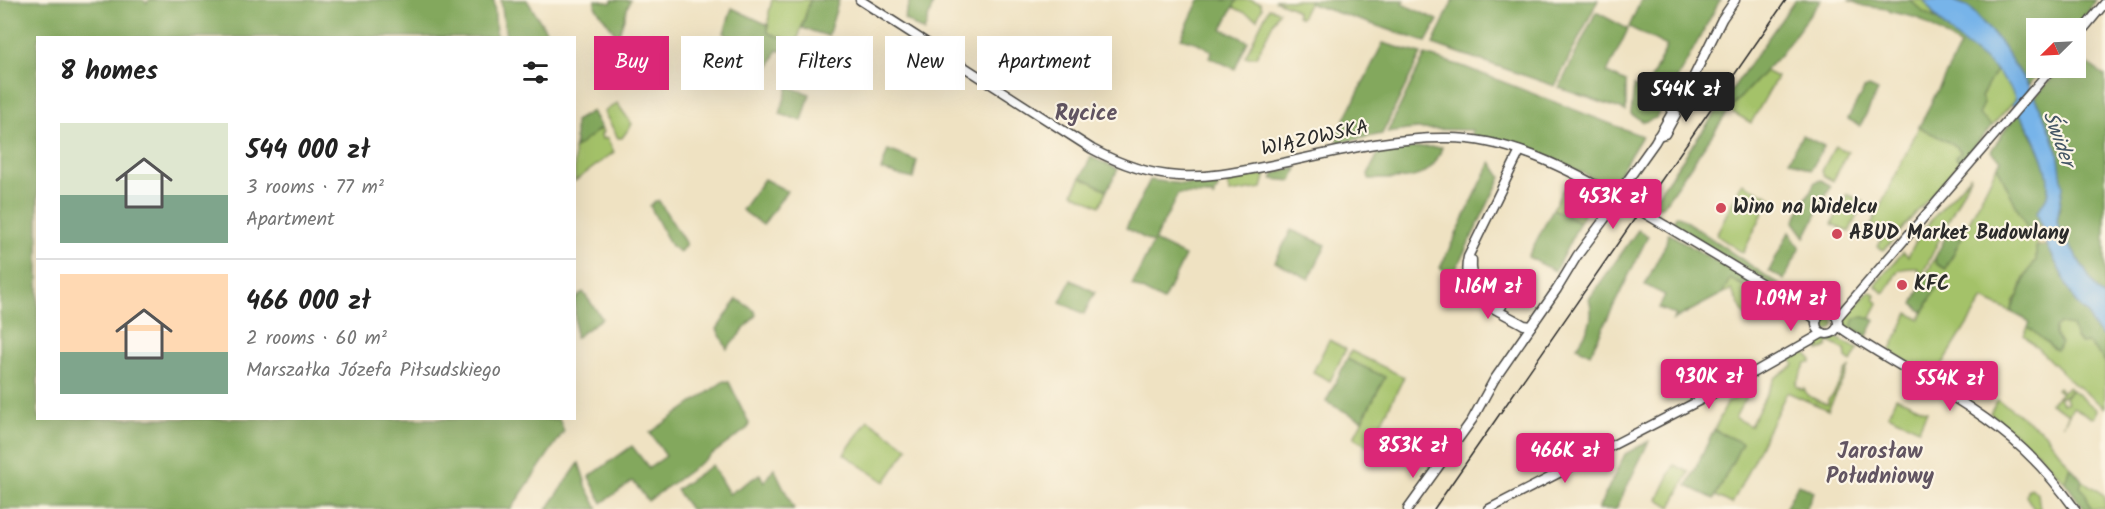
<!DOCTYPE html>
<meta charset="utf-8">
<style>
body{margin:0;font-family:Kalam,sans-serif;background:#f6f6f6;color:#222;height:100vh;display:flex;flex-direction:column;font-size:22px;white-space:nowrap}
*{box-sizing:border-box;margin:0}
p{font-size:20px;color:#767676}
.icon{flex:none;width:33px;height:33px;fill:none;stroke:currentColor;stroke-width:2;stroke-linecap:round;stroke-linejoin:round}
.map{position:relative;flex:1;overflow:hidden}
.details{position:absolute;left:36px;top:36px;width:540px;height:384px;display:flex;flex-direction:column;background:#fff;border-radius:0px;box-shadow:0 6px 24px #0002}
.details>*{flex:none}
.top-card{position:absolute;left:594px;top:36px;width:570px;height:54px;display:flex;gap:12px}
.needle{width:39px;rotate:246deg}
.controls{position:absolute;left:2026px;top:18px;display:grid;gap:12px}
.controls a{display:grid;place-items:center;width:60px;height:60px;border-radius:0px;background:#fff;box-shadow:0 6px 24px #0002;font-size:30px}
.price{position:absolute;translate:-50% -51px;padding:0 14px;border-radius:6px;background:#db2777;color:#fff;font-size:20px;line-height:39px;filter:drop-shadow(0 2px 3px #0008)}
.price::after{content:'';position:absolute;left:50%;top:36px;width:18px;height:14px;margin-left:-9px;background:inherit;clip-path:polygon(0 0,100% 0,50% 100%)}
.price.active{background:#222;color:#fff}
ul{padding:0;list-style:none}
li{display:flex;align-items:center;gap:18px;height:150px;padding:0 24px}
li+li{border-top:2px solid #e0e0e0}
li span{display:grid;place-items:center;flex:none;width:168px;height:120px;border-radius:0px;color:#555}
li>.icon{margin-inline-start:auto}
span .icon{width:72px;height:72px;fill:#fffc;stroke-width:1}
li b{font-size:26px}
h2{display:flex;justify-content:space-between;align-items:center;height:72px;padding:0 24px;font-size:26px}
.tag{padding:0 21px;border-radius:0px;background:#fff;box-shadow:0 6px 24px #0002;font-size:21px;line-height:54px}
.tag.active{background:#db2777;color:#fff}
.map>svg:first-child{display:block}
</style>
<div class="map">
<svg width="2105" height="509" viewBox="0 0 2105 509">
<rect width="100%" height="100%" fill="#fcf5e5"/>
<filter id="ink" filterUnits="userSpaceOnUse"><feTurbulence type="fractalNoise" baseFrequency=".0167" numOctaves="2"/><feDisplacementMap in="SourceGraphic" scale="12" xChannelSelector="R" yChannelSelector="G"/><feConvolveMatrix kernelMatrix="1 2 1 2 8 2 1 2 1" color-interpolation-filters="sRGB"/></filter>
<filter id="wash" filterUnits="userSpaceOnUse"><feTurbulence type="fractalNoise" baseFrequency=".008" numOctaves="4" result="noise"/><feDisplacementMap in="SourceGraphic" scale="24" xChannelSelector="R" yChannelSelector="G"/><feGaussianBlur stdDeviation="1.35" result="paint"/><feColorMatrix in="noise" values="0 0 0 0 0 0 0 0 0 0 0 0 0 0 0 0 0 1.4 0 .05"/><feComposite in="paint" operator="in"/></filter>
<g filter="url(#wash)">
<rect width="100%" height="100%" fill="#efe2c2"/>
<g fill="#a4c269" stroke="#68764a" stroke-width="1.5">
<polygon points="772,0 810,0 797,42 768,33 769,12"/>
<polygon points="1237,0 1251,0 1260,3 1262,8 1257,19 1233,7"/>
<polygon points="1274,0 1310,0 1301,18 1297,16 1297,12 1292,7"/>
<polygon points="1910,0 1924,0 1937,19 1923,12"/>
<polygon points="1269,8 1279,11 1256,57 1245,57"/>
<polygon points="1996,70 2010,86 2016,99 1992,126 1978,115 1984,103 1981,97"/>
<polygon points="1765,71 1777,77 1751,123 1729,110"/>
<polygon points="617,103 632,124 622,138 618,138 604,112"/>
<polygon points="1919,127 1956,146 1961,152 1955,158 1960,162 1884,250 1878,247 1885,232 1871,225"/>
<polygon points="601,128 603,132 601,135 602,139 607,138 614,152 575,181 574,148"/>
<polygon points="1835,146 1848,152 1833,181 1824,176 1822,171"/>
<polygon points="1997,166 2027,228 2032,228 2032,233 2039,246 2036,246 2036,261 2023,280 2019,294 2013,302 2012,310 2013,313 1983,299 1934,378 1890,351 1908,313 1920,319 1940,281 1931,275 1926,275 1935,258 1937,264 1946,269"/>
<polygon points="1266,174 1262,188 1230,193 1226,181"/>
<path d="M1971 175 1921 277 1918 268C1887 267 1901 277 1883 293L1875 285 1903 252 1908 256 1921 232Z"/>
<polygon points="1081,177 1107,190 1100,206 1073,193"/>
<polygon points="1742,183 1771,197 1743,253 1716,235"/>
<polygon points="1563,189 1590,201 1580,222 1553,209"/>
<polygon points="1847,194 1863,202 1849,232 1832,224"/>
<polygon points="1730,279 1758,294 1747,319 1731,290 1722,294"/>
<polygon points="1870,291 1876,295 1874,299 1878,303 1871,318 1852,326 1867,336 1865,340 1847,330 1848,328 1844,323 1845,316"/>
<polygon points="2079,306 2105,339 2105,408 2073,383 2024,335 2028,327"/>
<circle cx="1827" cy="323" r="7"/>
<polygon points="1833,336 1858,349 1851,362 1846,358 1845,350 1830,342 1828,342 1828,346 1819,351 1817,342"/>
<polygon points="1329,340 1346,349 1330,381 1313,372"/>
<polygon points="1351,351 1404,377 1369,447 1354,437 1385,377 1347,359"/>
<polygon points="1804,351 1811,359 1811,363 1806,363 1796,384 1797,387 1803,390 1804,388 1807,395 1825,404 1828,404 1828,399 1833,395 1846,370 1849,368 1828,410 1787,392 1732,504 1716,496 1742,443 1714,430 1728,402 1749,391 1735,418 1750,426 1775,378 1794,365 1791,359"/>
<polygon points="2058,387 2062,392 2068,387 2071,390 2064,396 2059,397 2062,403 2067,403 2065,397 2072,390 2097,410 2095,417 2092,418 2073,407 2063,425 2069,414 2050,403 2061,393 2056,389"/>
<polygon points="1896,397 1927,411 1919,429 1888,415"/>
<polygon points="1998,400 2044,432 2070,466 2065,482 2036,451 1990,413"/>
<polygon points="868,420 908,448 885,482 844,454"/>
<polygon points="1674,465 1689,472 1671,507 1658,499"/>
<polygon points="2082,480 2105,496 2105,509 2091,509 2080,487"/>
<polygon points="2031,488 2038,494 2040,509 2034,509 2026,496 2027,490"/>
</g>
<g fill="#83a85d" stroke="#576a44" stroke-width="1.5">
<polygon points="0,0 143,0 147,3 149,0 494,0 496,37 38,38 38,418 559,419 564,431 511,509 0,509"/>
<polygon points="501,0 527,0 550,37 506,37"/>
<polygon points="596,0 611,3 612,0 630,0 618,37 595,6"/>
<polygon points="810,0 839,0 828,36 802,28"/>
<polygon points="910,0 934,0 924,32 904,19"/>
<polygon points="1199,0 1237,0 1222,29 1248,41 1235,69 1209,57 1212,51 1198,43 1181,38"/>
<polygon points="1310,0 1404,0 1402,4 1438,20 1426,42 1308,3"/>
<polygon points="1453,0 1598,0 1555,86 1433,44"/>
<polygon points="1641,0 1720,0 1656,118 1644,122 1631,114 1634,86 1645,91 1667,46 1629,27"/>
<polygon points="1795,0 1821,0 1780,55 1732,106 1663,206 1649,207"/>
<polygon points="1848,0 1910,0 1923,12 1937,19 1952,34 1978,53 1996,70 1981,97 1984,103 1979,115 1992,126 1960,162 1955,157 1961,152 1956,146 1919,127 1960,46 1918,18 1891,12 1887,9 1864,6"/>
<polygon points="1952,0 2096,0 2076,29 2037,28 2037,68 2045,68 2028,85 1999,41 1969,7"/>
<polygon points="732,8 768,25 768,33 797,42 794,55 777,50 769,69 724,33"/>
<polygon points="1596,12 1628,29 1607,73 1626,82 1626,111 1559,88"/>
<polygon points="1383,43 1421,54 1382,134 1338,143 1337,135"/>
<path d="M1425 55 1462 66 1642 136 1615 180 1610 178 1605 185C1561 161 1523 142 1472 136V130L1414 129 1387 133Z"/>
<polygon points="2076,55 2105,76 2105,298 2098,291 2059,229 2057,221 2060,207 2058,152 2034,99 2061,68 2076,68"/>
<polygon points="788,87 810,94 802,121 780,114"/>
<polygon points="1869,87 1878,91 1860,126 1848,119 1864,89"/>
<polygon points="592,111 601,128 575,148 575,121"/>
<path d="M2020 113C2032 137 2054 168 2047 195 2046 201 2040 206 2037 212L2042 226 2027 228 1997 166 2001 160 1991 151 2007 127Z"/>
<polygon points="1802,135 1824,146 1811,170 1789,160"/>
<path d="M1422 147H1442C1431 185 1401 178 1369 179L1368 174 1379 152Z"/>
<polygon points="888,150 917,161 913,179 881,170"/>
<polygon points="1091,157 1118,169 1107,190 1081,177"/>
<polygon points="1491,162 1501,177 1453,275 1440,268"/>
<polygon points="1297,168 1292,181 1272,179 1275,173"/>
<polygon points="764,179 787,191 763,225 742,210"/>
<polygon points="1150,180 1182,184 1220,184 1213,198 1212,195 1178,194 1154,241 1185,256 1163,301 1132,285 1153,243 1126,228"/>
<polygon points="1821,180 1831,186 1805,237 1794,222 1815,182"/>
<polygon points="655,201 659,201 686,244 680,252 671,246 650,206"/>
<polygon points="1553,209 1580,222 1555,271 1528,257"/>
<polygon points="1677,215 1800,299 1798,300 1671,224"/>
<polygon points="1950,228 1963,235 1945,269 1937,264 1935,258"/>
<polygon points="1291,230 1326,245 1309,279 1275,262"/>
<path d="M1638 230 1648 236 1590 354 1577 347C1588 331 1595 319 1589 299Z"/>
<polygon points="1789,232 1800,248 1784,280 1769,271"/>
<polygon points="1668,233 1761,288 1759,292 1730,279 1722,294 1673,320 1676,315 1659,308 1665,295 1645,285 1666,243"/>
<path d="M2047 245 2076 303 2088 314 2090 322 2105 338V364L2104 360 2088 343H2081L2076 338 2072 326 2060 324 2055 328V334L2061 343 2057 350 2054 349 2028 327 2030 322 2013 313 2012 310C2013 303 2017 299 2020 292 2024 280 2027 270 2036 261V246Z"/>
<polygon points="1926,275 1931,275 1940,281 1923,312 1913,304"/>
<polygon points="1071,280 1095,292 1084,314 1060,302"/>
<polygon points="583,292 602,318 575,338 575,299"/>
<polygon points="737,299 755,311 756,315 727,349 717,329"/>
<polygon points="1864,317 1875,320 1867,336 1852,327 1855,318"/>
<polygon points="1347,359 1385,377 1362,420 1326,402"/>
<polygon points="724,381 729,382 749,423 748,428 648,501 633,481 602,503 589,477 632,446 649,468 666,456 650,433"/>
<polygon points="1714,430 1742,443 1714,499 1687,486"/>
<polygon points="1649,441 1616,509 1598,509 1625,454"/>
<polygon points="579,463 585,481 584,482 598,509 547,509"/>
<polygon points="712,465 729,494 760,474 764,482 774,468 794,509 690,509 676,490"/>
<polygon points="2070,466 2082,480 2080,487 2085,492 2091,509 2084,509 2065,482"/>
<polygon points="1798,484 1814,492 1806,509 1785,509"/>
</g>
<polygon fill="#eeda9e" stroke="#8c8264" stroke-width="1.5" points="2042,226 2047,245 2039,246 2032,233 2032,228"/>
<path fill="#77b4e9" stroke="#51708a" stroke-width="1.5" d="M1924 0H1952L1969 7 1999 41 2028 85 2046 119 2058 152 2063 187 2057 221 2059 229 2098 291 2105 298V339L2091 324 2088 314 2076 303 2047 245 2037 212C2040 207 2045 201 2047 196 2054 170 2029 123 2012 104L2016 99C2000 65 1976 56 1951 33 1940 23 1932 12 1924 0Z"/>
</g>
<g filter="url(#ink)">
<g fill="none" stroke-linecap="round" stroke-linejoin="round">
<g stroke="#484642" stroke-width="11">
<g id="secondary">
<path d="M860 0 1092 149C1118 163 1148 174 1178 176 1211 178 1242 171 1273 165 1331 153 1389 137 1448 138 1506 138 1560 165 1610 193"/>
<polyline points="2076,38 2105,3"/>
<polyline points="1690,84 1722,19 1735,0"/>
<polyline points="1658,136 1665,134 1676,114"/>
<path d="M1520 151 1468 257C1458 299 1496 308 1524 325L1531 326"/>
<polyline points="1666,226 1786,298 1817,320"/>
<path d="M1472 260C1470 283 1483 297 1502 306"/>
<circle cx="1827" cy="323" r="11"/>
<polyline points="1837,318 2052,68"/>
<path d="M1838 326C1898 369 1970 399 2024 450 2043 468 2060 488 2075 509"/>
<polyline points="1408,509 1472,420 1494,380 1557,289 1577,256 1609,213 1625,184 1655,142 1691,80"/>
<polyline points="1489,509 1749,375 1823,333"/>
</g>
</g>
<use href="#secondary" stroke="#fff" stroke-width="8"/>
<polyline stroke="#2b2b2b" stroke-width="1.5" points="1434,509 1786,0"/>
<g stroke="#484642" stroke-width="11" stroke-linecap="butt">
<polyline id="secondary-bridge" points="1610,193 1666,226"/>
</g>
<use href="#secondary-bridge" stroke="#fff" stroke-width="8"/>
</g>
</g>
<g fill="#d1495b" stroke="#fcf5e5" stroke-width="2">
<circle cx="1721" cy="208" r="6"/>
<circle cx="1837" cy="234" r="6"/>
<circle cx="1902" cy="285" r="6"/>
</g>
<g text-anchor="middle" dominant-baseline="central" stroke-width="4.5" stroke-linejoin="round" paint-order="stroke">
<g font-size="20" fill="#2b2b2b" stroke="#fcf5e5">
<text transform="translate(1315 139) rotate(-12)">WIĄZOWSKA</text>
</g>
<g font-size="20" font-weight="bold" fill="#2b2b2b" stroke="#fcf5e5" text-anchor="start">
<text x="1733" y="208">Wino na Widelcu</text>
<text x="1849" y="234">ABUD Market Budowlany</text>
<text x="1914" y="285">KFC</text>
</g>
<g font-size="21" font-style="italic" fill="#425464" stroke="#fcf5e5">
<text transform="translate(2058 139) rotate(70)">Świder</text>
</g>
<g font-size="22" font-weight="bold" fill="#625562" stroke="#fcf5e5">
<text x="1086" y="114">Rycice</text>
<text x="1880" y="452">Jarosław<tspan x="1880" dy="25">Południowy</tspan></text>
</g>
</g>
</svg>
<div class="controls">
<a><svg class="needle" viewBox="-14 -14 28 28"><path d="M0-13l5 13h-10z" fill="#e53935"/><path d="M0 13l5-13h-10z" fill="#767676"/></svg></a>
</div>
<b class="price active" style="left:1686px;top:123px">544K zł</b>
<b class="price" style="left:1613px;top:230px">453K zł</b>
<b class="price" style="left:1488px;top:320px">1.16M zł</b>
<b class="price" style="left:1791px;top:332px">1.09M zł</b>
<b class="price" style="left:1709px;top:410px">930K zł</b>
<b class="price" style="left:1950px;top:412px">554K zł</b>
<b class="price" style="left:1413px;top:479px">853K zł</b>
<b class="price" style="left:1565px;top:484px">466K zł</b>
<div class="top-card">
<a class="tag active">Buy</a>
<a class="tag">Rent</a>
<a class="tag">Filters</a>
<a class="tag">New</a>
<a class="tag">Apartment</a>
</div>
<section class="details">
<h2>8 homes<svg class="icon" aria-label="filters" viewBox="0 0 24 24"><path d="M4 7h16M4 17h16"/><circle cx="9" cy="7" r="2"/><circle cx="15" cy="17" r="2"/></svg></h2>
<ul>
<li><span style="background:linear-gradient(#dfe7d0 60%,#7fa58c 0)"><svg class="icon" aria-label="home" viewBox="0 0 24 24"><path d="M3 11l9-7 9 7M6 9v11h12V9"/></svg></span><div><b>544 000 zł</b><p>3 rooms · 77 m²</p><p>Apartment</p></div></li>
<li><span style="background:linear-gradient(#ffd9b3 65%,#7fa58c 0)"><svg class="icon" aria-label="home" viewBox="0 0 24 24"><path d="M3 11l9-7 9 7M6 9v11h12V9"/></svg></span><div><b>466 000 zł</b><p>2 rooms · 60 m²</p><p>Marszałka Józefa Piłsudskiego</p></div></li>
</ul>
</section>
</div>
